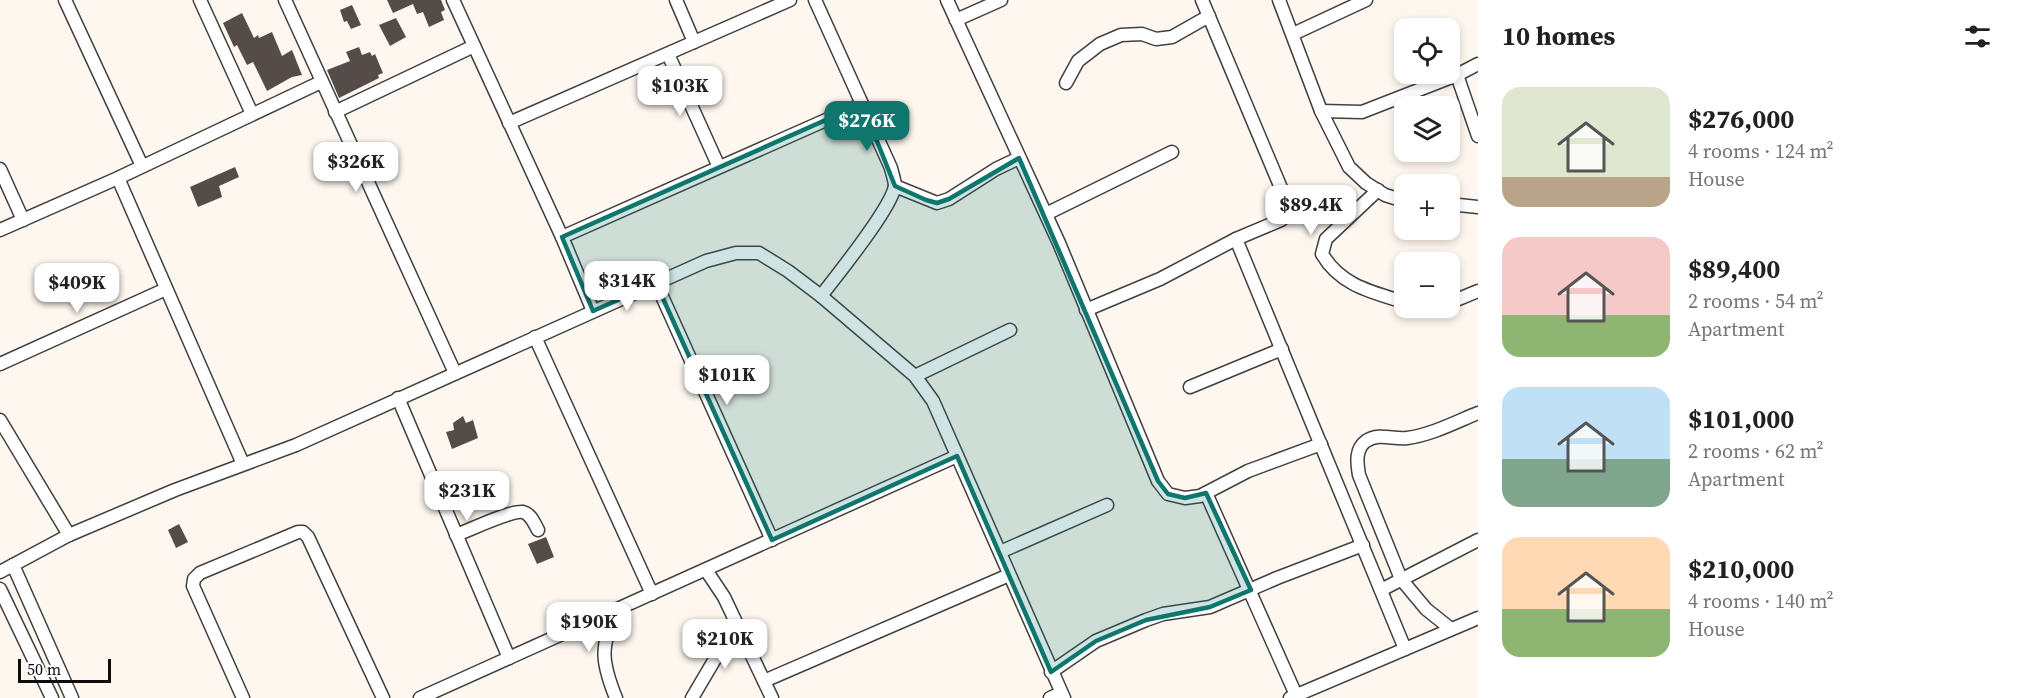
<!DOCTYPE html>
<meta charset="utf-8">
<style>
body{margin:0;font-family:"Source Serif 4",serif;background:#f2f2f2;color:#202124;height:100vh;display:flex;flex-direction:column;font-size:22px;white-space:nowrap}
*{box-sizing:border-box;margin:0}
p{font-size:20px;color:#757577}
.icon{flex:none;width:33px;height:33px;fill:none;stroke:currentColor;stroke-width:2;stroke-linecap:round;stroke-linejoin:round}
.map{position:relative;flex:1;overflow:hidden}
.details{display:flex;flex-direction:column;background:#fff;width:540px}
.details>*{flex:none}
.buttons{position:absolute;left:1394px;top:18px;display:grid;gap:12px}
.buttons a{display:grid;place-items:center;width:66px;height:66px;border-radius:12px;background:#fff;box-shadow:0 3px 9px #0003;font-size:30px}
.scale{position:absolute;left:18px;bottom:15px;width:93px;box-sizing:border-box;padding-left:6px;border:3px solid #0d0d0d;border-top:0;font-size:16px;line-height:21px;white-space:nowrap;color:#0d0d0d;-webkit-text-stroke:4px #fff;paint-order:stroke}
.price{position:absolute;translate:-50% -51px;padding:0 14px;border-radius:12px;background:#fff;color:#222;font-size:20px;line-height:39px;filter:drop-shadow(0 2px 3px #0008)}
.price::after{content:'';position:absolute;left:50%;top:36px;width:18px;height:14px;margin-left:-9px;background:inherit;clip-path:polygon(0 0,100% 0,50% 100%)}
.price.active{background:#0f766e;color:#fff}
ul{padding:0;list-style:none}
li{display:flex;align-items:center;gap:18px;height:150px;padding:0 24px}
li span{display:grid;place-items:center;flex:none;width:168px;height:120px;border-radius:18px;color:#555}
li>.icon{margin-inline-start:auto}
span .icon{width:72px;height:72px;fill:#fffc;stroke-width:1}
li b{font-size:26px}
h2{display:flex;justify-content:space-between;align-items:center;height:72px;padding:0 24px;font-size:26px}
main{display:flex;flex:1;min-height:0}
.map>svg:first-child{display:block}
</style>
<main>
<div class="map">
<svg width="1478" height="698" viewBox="0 0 1478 698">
<rect width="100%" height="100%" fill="#fef7ef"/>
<g fill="#554c4a">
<polygon points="387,0 441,0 445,10 441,12 444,20 429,27 423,12 417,14 413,4 393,13"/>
<polygon points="352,5 361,25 351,29 347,21 344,22 340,10"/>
<polygon points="242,13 254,38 258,35 259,38 272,32 282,56 292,50 302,75 292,77 267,91 253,62 247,65 237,45 234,47 223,23"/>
<polygon points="396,18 406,37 390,46 379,25"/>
<polygon points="359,47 362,55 370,52 372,56 375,54 383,73 378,75 379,78 339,98 327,70 350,61 346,52"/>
<polygon points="235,167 239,177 219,186 222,197 198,207 190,187"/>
<polygon points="463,416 466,423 473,420 478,438 452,449 446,432 454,430 453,423"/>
<polygon points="179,524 188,542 176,548 168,530"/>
<polygon points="546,537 554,557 537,564 528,544"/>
</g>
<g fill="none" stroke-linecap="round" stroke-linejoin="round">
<g stroke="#404040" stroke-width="15">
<g id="street">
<polyline points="65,0 142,166"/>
<polyline points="200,0 252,114"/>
<polyline points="285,0 455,373"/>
<polyline points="453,0 562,237 593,311"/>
<polyline points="676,0 694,42"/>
<path d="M815 0 891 168C892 173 895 181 895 186 891 209 837 275 821 296"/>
<polyline points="947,0 1059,243 1158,481 1168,494 1185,498 1200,496 1248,471 1321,444"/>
<polyline points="1279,0 1321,111 1349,167 1366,183 1385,195 1404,201"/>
<polyline points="956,20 1001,0"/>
<polyline points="1293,34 1366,0"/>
<polyline points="668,54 719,167"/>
<polyline points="1457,75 1478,136"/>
<polyline points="1066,83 1078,61 1100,44 1121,35 1142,34 1156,39 1172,37 1209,16"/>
<polyline points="1321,111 1362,112 1457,75 1478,64"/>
<polyline points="335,112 474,46"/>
<polyline points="509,123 790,0"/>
<polyline points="0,169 23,220"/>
<polyline points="118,178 243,464"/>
<polyline points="895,186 937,203 949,199 996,169 1019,158"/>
<path d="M1378 190 1326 239 1322 254C1340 285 1371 292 1404 302"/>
<polyline points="1449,204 1478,207"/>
<polyline points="1046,214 1172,152"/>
<polyline points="0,230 118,178 321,82"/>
<polyline points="562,237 862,104"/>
<polyline points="1236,239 1405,649"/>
<polyline points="656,283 772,540"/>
<polyline points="1449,303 1478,291"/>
<polyline points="1086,310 1160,279 1236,239 1281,220 1289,214 1289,207 1202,0"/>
<polyline points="535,337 652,594"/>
<polyline points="0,364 166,289"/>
<polyline points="915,376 1010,330"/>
<polyline points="1190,387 1282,349"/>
<polyline points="398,398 509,658"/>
<polyline points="0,420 69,535"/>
<polyline points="1206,493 1296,695"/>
<path d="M456 535C470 530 511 510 523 512 531 514 534 523 538 530"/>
<polyline points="1000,552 1107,505"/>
<polyline points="13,565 72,698"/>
<polyline points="706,570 724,597 772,698"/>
<polyline points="0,572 69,535 175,490 296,445 706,261 736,253 759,253 788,271 821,296 915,376 933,401 1064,698"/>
<polyline points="0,589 52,698"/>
<polyline points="1381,590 1478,540"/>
<path d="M1451 629 1426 609 1401 579 1359 475C1357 463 1355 449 1366 441 1379 432 1394 440 1407 438 1431 435 1456 422 1478 413"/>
<polyline points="1051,672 1096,641 1146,620 1163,614 1210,607 1277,578 1363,545"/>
<polyline points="764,681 1009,575"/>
<polyline points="243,698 193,586 194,579 200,573 298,532 303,532 308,537 383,698"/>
<polyline points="420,698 957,456"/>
<path d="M616 698C601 661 600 646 617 610"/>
<polyline points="692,698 725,642 737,627"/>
<polyline points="1050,698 1061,693"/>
<polyline points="1290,698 1478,618"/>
</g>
</g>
<use href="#street" stroke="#fff" stroke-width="12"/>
</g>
<path fill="#0f766e" fill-opacity="0.2" stroke="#0f766e" stroke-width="4.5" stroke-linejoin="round" d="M862 104 895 186 926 200 937 203 949 199 1019 158 1158 481 1168 494 1185 498 1206 493 1251 590 1210 607 1146 620 1096 641 1051 672 957 456 772 540 656 283 593 311 562 237Z"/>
</svg>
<div class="buttons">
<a><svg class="icon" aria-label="locate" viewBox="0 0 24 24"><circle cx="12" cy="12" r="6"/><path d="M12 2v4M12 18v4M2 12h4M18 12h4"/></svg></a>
<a><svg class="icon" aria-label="layers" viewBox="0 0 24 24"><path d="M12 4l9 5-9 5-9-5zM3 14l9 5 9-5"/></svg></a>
<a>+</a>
<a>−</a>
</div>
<div class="scale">50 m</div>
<b class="price" style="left:680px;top:117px">$103K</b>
<b class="price active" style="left:867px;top:152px">$276K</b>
<b class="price" style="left:356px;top:193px">$326K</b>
<b class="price" style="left:1311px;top:236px">$89.4K</b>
<b class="price" style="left:627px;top:312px">$314K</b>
<b class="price" style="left:77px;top:314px">$409K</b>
<b class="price" style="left:727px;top:406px">$101K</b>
<b class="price" style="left:467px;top:522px">$231K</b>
<b class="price" style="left:589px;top:653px">$190K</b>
<b class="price" style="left:725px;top:670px">$210K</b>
</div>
<section class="details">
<h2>10 homes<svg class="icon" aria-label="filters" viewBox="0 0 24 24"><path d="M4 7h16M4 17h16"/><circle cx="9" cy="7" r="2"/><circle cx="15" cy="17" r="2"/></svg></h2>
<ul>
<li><span style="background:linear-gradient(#dfe7d0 75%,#b9a48a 0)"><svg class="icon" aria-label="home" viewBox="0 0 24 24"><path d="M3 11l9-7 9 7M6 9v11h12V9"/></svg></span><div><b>$276,000</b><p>4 rooms · 124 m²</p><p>House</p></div></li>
<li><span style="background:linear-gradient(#f6c9c9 65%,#8fb573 0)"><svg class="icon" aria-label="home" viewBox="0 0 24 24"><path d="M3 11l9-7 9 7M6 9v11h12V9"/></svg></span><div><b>$89,400</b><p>2 rooms · 54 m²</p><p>Apartment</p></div></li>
<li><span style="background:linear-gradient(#bfe0f5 60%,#7fa58c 0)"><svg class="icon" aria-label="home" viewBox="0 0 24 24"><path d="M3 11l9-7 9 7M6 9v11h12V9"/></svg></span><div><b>$101,000</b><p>2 rooms · 62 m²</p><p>Apartment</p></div></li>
<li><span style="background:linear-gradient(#ffd9b3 60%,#8fb573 0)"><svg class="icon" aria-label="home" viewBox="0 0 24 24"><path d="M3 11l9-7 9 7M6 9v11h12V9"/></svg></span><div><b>$210,000</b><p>4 rooms · 140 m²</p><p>House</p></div></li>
</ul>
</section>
</main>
